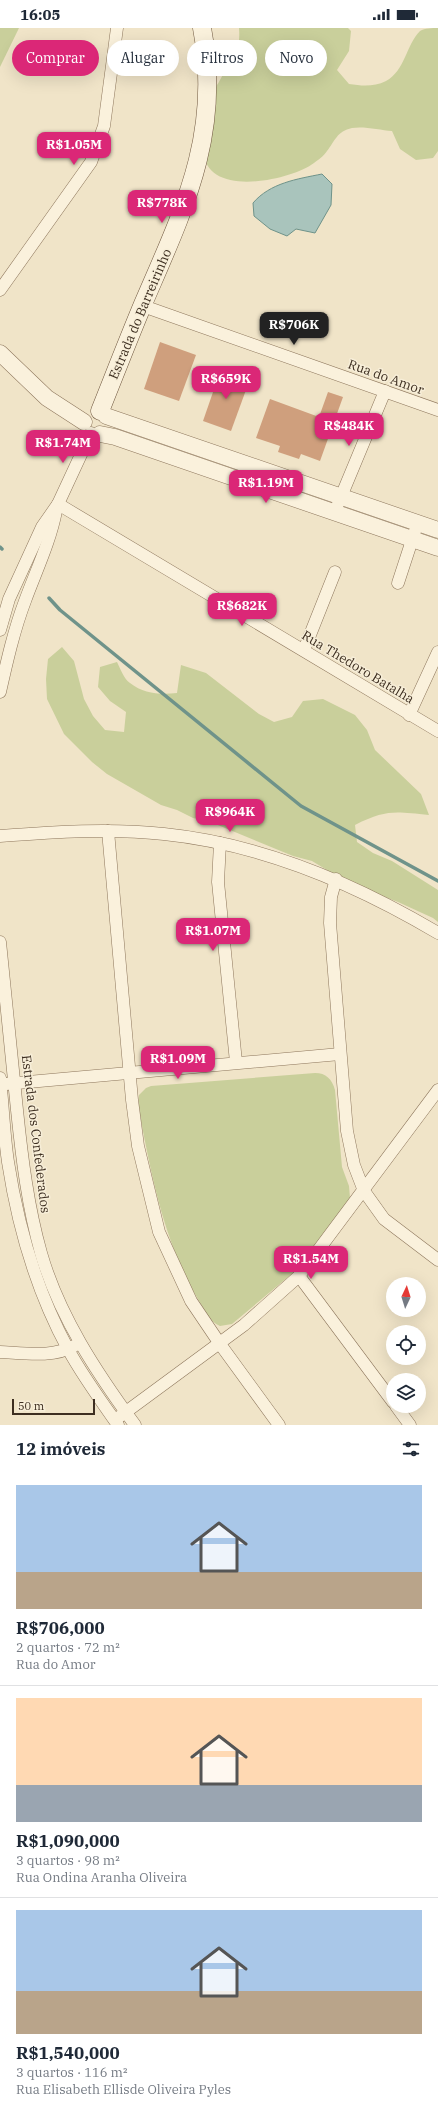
<!DOCTYPE html>
<html lang="pt">
<meta charset="utf-8">
<style>
body{margin:0;font-family:"IBM Plex Serif",serif;background:#f2f2f3;color:#1f2937;height:100vh;display:flex;flex-direction:column;font-size:15px;white-space:nowrap}
*{box-sizing:border-box;margin:0}
p{font-size:13px;color:#747a83}
.icon{flex:none;width:22px;height:22px;fill:none;stroke:currentColor;stroke-width:2;stroke-linecap:round;stroke-linejoin:round}
.map{position:relative;height:1397px;overflow:hidden}
.details{display:flex;flex-direction:column;background:#fff;flex:1}
.details>*{flex:none}
.guide{position:absolute;left:12px;top:12px;width:414px;height:36px;display:flex;gap:8px}
.needle{width:26px;rotate:4deg}
.fabs{position:absolute;left:386px;top:1249px;display:grid;gap:8px}
.fabs a{display:grid;place-items:center;width:40px;height:40px;border-radius:50%;background:#fff;box-shadow:0 4px 16px #0002;font-size:20px}
.scale{position:absolute;left:12px;bottom:10px;width:83px;box-sizing:border-box;padding-left:4px;border:2px solid #3d2e20;border-top:0;font-size:11px;line-height:14px;white-space:nowrap;color:#3d2e20;-webkit-text-stroke:3px #f7eed8;paint-order:stroke}
.price{position:absolute;translate:-50% -34px;padding:0 9px;border-radius:8px;background:#db2777;color:#fff;font-size:13px;line-height:26px;filter:drop-shadow(0 1px 2px #0008)}
.price::after{content:'';position:absolute;left:50%;top:24px;width:12px;height:9px;margin-left:-6px;background:inherit;clip-path:polygon(0 0,100% 0,50% 100%)}
.price.active{background:#222;color:#fff}
ul{padding:0;list-style:none}
li{display:grid;align-content:center;gap:8px;height:212px;padding:0 16px}
li+li{border-top:1px solid #e0e1e3}
li span{display:grid;place-items:center;height:124px;border-radius:0px;color:#555}
li>.icon{margin-inline-start:auto}
span .icon{width:72px;height:72px;fill:#fffc;stroke-width:1}
li b{font-size:17px}
h2{display:flex;justify-content:space-between;align-items:center;height:48px;padding:0 16px;font-size:17px}
.tag{padding:0 14px;border-radius:18px;background:#fff;box-shadow:0 4px 16px #0002;font-size:14px;line-height:36px}
.tag.active{background:#db2777;color:#fff}
.status{display:flex;justify-content:space-between;align-items:center;height:28px;padding:0 20px;background:#fff;direction:ltr}
.status svg{height:11px;fill:currentColor}
.map>svg:first-child{display:block}
</style>
<div class="status"><b>16:05</b><svg viewBox="0 0 49 12"><path d="M0 12V9h3v3zM5 12V6h3v6zM10 12V3h3v9zM15 12V0h3v12zM26 1h20v11H26zM47 4h2v5h-2z"/></svg></div>
<div class="map">
<svg width="438" height="1397" viewBox="0 0 438 1397">
<rect width="100%" height="100%" fill="#f0e4c8"/>
<g fill="#c9cf9b">
<polygon points="0,0 19,0 0,39"/>
<path d="M239 0H348L351 3 349 23 337 42 349 56C362 58 374 59 386 53 405 43 406 17 420 3 425 0 432 0 438 0V123L433 130 416 132 400 121 392 103C380 102 364 98 352 100 337 103 335 113 327 123 324 128 318 132 314 135 290 153 203 171 204 122 205 109 209 78 213 65 214 61 218 56 220 52 232 32 241 25 239 0Z"/>
<path d="M62 619 74 633 84 671 93 688 105 702 124 704 126 684 110 673 98 659 100 639 117 634C120 640 124 651 130 655 144 666 161 667 177 665L181 637 206 645 259 686 274 694 292 689 303 673 323 671 355 687 367 702 375 722 421 766 429 787C395 784 387 781 355 797L357 814 373 825 392 833 438 862V894L433 890 398 874 350 856 312 833 293 828 213 795 193 790 177 782 161 777 107 746 92 734 64 706 47 671 46 651 48 631Z"/>
<path d="M315 1045C326 1045 332 1051 335 1062L342 1139 349 1158 350 1170 300 1239 232 1296 220 1298C209 1293 205 1283 199 1273 163 1213 151 1145 138 1077L139 1067 146 1060 151 1058Z"/>
</g>
<path fill="#a9c4bc" stroke="#6f938a" d="M322 146 332 156 331 177 315 205 296 201 287 208 270 201 254 188 253 175C270 155 297 151 322 146Z"/>
<g fill="none" stroke-linecap="round" stroke-linejoin="round">
<g stroke="#6f938a" stroke-width="3.5">
<polyline points="0,519 2,521"/>
<polyline points="49,570 60,582 301,778 438,853"/>
</g>
</g>
<g fill="#cf9f7d">
<polygon points="160,314 196,327 179,373 144,361"/>
<polygon points="221,341 250,351 231,403 203,393"/>
<polygon points="328,364 343,369 320,433 301,426 299,431 278,424 280,418 256,410 270,371 319,389"/>
</g>
<g fill="none" stroke-linecap="round" stroke-linejoin="round">
<g stroke="#8d765c" stroke-width="13">
<g id="minor">
<polyline points="0,262 91,134 104,98 117,0"/>
<polyline points="143,278 438,382"/>
<polyline points="58,476 438,703"/>
<polyline points="338,476 385,363"/>
<polyline points="398,555 415,503"/>
<polyline points="0,602 9,571 42,499 58,476 91,405"/>
<polyline points="304,622 335,544"/>
<path d="M0 664C7 633 14 602 25 573 36 543 50 514 56 483"/>
<polyline points="409,687 438,624"/>
<polyline points="108,803 132,1072 138,1118 159,1204 191,1273 220,1316 279,1397"/>
<path d="M0 808C54 804 109 800 164 806 262 816 354 855 438 905"/>
<polyline points="220,815 218,854 236,1034"/>
<polyline points="336,851 331,869 330,895 347,1103 354,1137 364,1163 384,1191 438,1232"/>
<path d="M0 914C6 970 11 1026 17 1082 22 1131 28 1179 41 1225 59 1288 97 1345 135 1397"/>
<path d="M0 1050C3 1078 4 1107 8 1134 18 1199 37 1264 68 1321 82 1347 101 1373 118 1397"/>
<polyline points="6,1056 340,1026"/>
<polyline points="299,1248 393,1374"/>
<path d="M0 1324C23 1325 53 1330 74 1318"/>
<polyline points="396,1378 410,1397"/>
<polyline points="115,1392 244,1297 299,1248 438,1062"/>
</g>
</g>
<g stroke="#8d765c" stroke-width="17">
<g id="tertiary">
<polyline points="0,325 47,370 84,394"/>
<polyline points="106,388 438,502"/>
<polyline points="100,406 115,409 438,520"/>
</g>
</g>
<g stroke="#6f573f" stroke-width="19">
<path id="secondary" d="M100 383C114 348 128 312 143 276 183 183 222 106 202 0"/>
</g>
<use href="#minor" stroke="#faf1dc" stroke-width="12"/>
<use href="#tertiary" stroke="#faf1dc" stroke-width="16"/>
<use href="#secondary" stroke="#faf1dc" stroke-width="18"/>
</g>
<g text-anchor="middle" dominant-baseline="central" stroke-width="3" stroke-linejoin="round" paint-order="stroke">
<g font-size="13" fill="#3d2e20" stroke="#f7eed8">
<text transform="translate(140 286) rotate(-67)">Estrada do Barreirinho</text>
<text transform="translate(386 349) rotate(20)">Rua do Amor</text>
<text transform="translate(358 639) rotate(31)">Rua Thedoro Batalha</text>
<text transform="translate(36 1106) rotate(83)">Estrada dos Confederados</text>
</g>
</g>
</svg>
<div class="fabs">
<a><svg class="needle" viewBox="-14 -14 28 28"><path d="M0-13l5 13h-10z" fill="#e53935"/><path d="M0 13l5-13h-10z" fill="#747a83"/></svg></a>
<a><svg class="icon" aria-label="locate" viewBox="0 0 24 24"><circle cx="12" cy="12" r="6"/><path d="M12 2v4M12 18v4M2 12h4M18 12h4"/></svg></a>
<a><svg class="icon" aria-label="layers" viewBox="0 0 24 24"><path d="M12 4l9 5-9 5-9-5zM3 14l9 5 9-5"/></svg></a>
</div>
<div class="scale">50 m</div>
<b class="price" style="left:74px;top:138px">R$1.05M</b>
<b class="price" style="left:162px;top:196px">R$778K</b>
<b class="price active" style="left:294px;top:318px">R$706K</b>
<b class="price" style="left:226px;top:372px">R$659K</b>
<b class="price" style="left:349px;top:419px">R$484K</b>
<b class="price" style="left:63px;top:436px">R$1.74M</b>
<b class="price" style="left:266px;top:476px">R$1.19M</b>
<b class="price" style="left:242px;top:599px">R$682K</b>
<b class="price" style="left:230px;top:805px">R$964K</b>
<b class="price" style="left:213px;top:924px">R$1.07M</b>
<b class="price" style="left:178px;top:1052px">R$1.09M</b>
<b class="price" style="left:311px;top:1252px">R$1.54M</b>
<div class="guide">
<a class="tag active">Comprar</a>
<a class="tag">Alugar</a>
<a class="tag">Filtros</a>
<a class="tag">Novo</a>
</div>
</div>
<section class="details">
<h2>12 imóveis<svg class="icon" aria-label="filters" viewBox="0 0 24 24"><path d="M4 7h16M4 17h16"/><circle cx="9" cy="7" r="2"/><circle cx="15" cy="17" r="2"/></svg></h2>
<ul>
<li><span style="background:linear-gradient(#a9c7e8 70%,#b9a48a 0)"><svg class="icon" aria-label="home" viewBox="0 0 24 24"><path d="M3 11l9-7 9 7M6 9v11h12V9"/></svg></span><div><b>R$706,000</b><p>2 quartos · 72 m²</p><p>Rua do Amor</p></div></li>
<li><span style="background:linear-gradient(#ffd9b3 70%,#9aa5b1 0)"><svg class="icon" aria-label="home" viewBox="0 0 24 24"><path d="M3 11l9-7 9 7M6 9v11h12V9"/></svg></span><div><b>R$1,090,000</b><p>3 quartos · 98 m²</p><p>Rua Ondina Aranha Oliveira</p></div></li>
<li><span style="background:linear-gradient(#a9c7e8 65%,#b9a48a 0)"><svg class="icon" aria-label="home" viewBox="0 0 24 24"><path d="M3 11l9-7 9 7M6 9v11h12V9"/></svg></span><div><b>R$1,540,000</b><p>3 quartos · 116 m²</p><p>Rua Elisabeth Ellisde Oliveira Pyles</p></div></li>
</ul>
</section>
